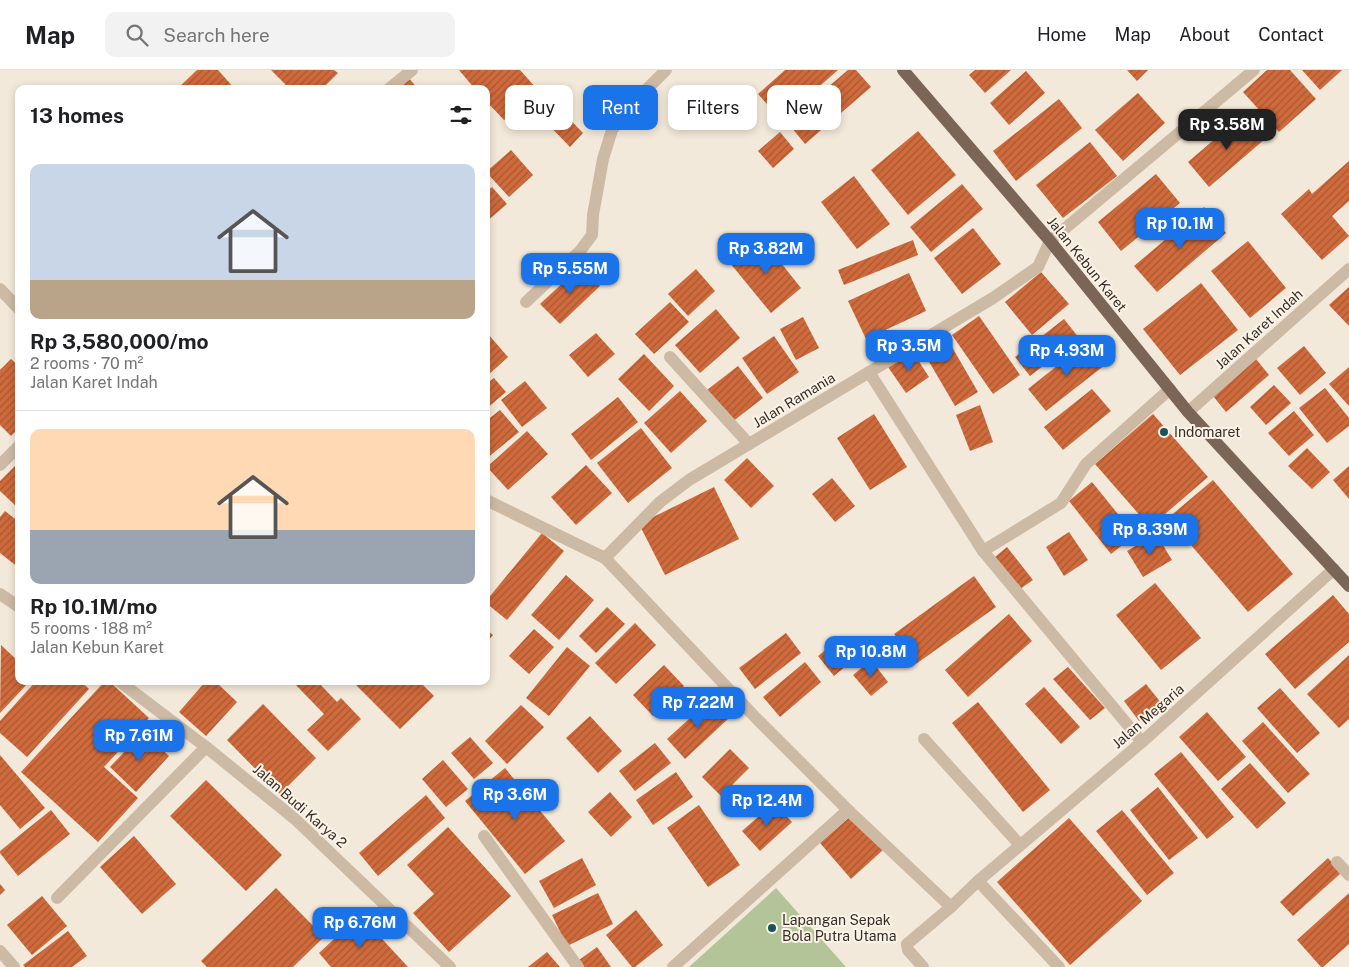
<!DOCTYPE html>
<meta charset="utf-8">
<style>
body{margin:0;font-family:"Public Sans",sans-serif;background:#f2f2f2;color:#202124;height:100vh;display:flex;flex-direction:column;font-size:19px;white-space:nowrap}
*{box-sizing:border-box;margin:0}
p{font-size:16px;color:#757577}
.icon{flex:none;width:28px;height:28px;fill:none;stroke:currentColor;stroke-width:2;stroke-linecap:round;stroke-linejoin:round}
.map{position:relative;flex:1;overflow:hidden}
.panel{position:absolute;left:15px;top:15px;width:475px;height:600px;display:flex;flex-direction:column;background:#fff;border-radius:10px;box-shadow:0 2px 8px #0003}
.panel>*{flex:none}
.top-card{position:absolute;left:505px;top:15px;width:475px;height:45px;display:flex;gap:10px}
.price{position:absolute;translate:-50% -42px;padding:0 11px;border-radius:10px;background:#1a73e8;color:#fff;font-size:16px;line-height:32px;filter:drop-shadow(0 1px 2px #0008)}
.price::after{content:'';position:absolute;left:50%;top:30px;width:15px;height:11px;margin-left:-8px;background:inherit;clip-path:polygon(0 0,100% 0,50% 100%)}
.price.on{background:#222;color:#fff}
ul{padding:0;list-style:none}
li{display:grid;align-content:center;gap:10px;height:265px;padding:0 15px}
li+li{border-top:1px solid #e0e0e0}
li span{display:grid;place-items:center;height:155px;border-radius:10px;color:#555}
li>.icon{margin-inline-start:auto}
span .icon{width:90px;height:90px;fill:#fffc;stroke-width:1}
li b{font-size:21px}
h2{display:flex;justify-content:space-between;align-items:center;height:60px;padding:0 15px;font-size:21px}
.pill{padding:0 18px;border-radius:10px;background:#fff;box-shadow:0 2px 8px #0003;font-size:18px;line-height:45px}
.pill.on{background:#1a73e8;color:#fff}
header{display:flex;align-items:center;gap:30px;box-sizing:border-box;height:70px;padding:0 25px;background:#fff;border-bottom:1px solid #e0e0e0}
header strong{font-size:24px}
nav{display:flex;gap:28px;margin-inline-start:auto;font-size:18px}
.search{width:350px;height:45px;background:#f2f2f2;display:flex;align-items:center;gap:12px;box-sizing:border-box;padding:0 18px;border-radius:10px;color:#757577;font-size:19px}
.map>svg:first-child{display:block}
</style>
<header>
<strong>Map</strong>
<div class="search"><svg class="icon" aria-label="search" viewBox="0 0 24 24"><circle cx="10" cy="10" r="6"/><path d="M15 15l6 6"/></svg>Search here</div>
<nav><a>Home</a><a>Map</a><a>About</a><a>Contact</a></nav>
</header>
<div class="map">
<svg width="1349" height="897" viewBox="0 0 1349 897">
<defs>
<pattern id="building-hatch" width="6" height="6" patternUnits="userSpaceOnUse" patternTransform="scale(1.25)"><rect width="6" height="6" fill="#cf6a3c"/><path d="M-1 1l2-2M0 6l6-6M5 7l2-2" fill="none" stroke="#a95832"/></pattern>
</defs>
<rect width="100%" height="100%" fill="#f3e9da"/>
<polygon fill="#b2c498" points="776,818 846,897 689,897"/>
<g fill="url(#building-hatch)">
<polygon points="197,0 218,0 235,19 177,19"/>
<polygon points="271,0 334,0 338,3 322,19 290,19"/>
<polygon points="459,0 520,0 538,20 504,50 486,31 486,19 475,19"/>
<polygon points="785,0 838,0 781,50 758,24"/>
<polygon points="848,0 856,0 871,17 805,74 787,52"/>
<polygon points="975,0 1011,0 985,23 969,5"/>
<polygon points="1127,0 1148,0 1137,11"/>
<polygon points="1267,0 1290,0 1316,29 1279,62 1243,22"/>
<polygon points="1302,0 1342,0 1320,20"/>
<polygon points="1026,1 1045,23 1009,55 990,33"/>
<polygon points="408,7 418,19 394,19"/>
<polygon points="1138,23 1165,53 1123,91 1095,60"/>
<polygon points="549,28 583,63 570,77 535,41"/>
<polygon points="1059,29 1082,58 1016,111 993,81"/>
<polygon points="1244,44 1265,69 1209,117 1188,92"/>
<polygon points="918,61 956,105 908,145 871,100"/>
<polygon points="780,62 794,79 773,98 758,81"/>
<polygon points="1090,72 1117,106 1063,148 1036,115"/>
<polygon points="511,80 533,105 509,127 486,102"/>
<polygon points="1349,91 1349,131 1332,146 1349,166 1322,190 1281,144 1309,119 1312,124"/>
<polygon points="1156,104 1180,133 1121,181 1098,152"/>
<polygon points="854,106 890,154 857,179 821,132"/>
<polygon points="962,114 983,139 931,182 910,157"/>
<polygon points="492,117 507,134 486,152 486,122"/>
<polygon points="1204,137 1226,163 1157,222 1134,196"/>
<polygon points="973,158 1001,194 962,224 934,188"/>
<polygon points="761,168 801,218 771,243 730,193"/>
<polygon points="913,170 918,185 844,215 838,200"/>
<polygon points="1248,171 1286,218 1250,248 1211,201"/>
<polygon points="581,196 600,216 560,254 540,234"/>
<polygon points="696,199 715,221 688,246 668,224"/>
<polygon points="1041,202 1069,234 1032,265 1005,232"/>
<polygon points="909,203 926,241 866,269 848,231"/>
<polygon points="1201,213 1238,260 1180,305 1143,259"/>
<polygon points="1349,217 1349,256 1329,235"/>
<polygon points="670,232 689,252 654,284 635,264"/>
<polygon points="716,239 740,268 700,303 675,275"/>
<polygon points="979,246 1020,305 993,324 952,265"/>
<polygon points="803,247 819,278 796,290 780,259"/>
<polygon points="1064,249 1079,268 1030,306 1015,287"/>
<polygon points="596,263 615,284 588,307 569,285"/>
<polygon points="488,264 508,287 486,307 486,265"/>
<polygon points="945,265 978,322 955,336 921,278"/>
<polygon points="774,266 799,302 767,324 742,288"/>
<polygon points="1087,272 1105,295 1046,341 1028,319"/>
<polygon points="1304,276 1326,303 1300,325 1277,298"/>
<polygon points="912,281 929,307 906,323 888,297"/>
<polygon points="644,284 674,316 649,341 618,309"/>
<polygon points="11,289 19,296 19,358 11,366 0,355 0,300"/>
<polygon points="1256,289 1269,305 1226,342 1213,326"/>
<polygon points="738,296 763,328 732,352 707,320"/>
<polygon points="1349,297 1349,336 1329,314"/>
<polygon points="494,308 506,322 486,339 486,314"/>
<polygon points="525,311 547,338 522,357 501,330"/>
<polygon points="1274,315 1291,333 1266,355 1250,337"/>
<polygon points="1325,318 1349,348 1349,356 1327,373 1299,338"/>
<polygon points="1092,319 1111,341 1063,380 1044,357"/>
<polygon points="680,321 707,351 671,383 644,353"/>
<polygon points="618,327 638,352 591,390 571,364"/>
<polygon points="980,335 993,372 970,381 956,345"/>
<polygon points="500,340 519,362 486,389 486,351"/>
<polygon points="1294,341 1314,365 1289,386 1268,363"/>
<polygon points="874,344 907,397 870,420 837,368"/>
<polygon points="1153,344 1208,407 1150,457 1095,394"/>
<polygon points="641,358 672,398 628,433 597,393"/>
<polygon points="527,361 548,384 508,420 487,397"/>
<polygon points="1307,378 1330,402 1312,419 1288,396"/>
<polygon points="747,388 774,416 751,438 724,410"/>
<polygon points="19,392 19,439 0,421 0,411"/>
<polygon points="586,395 612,423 576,455 551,427"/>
<polygon points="1349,396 1349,429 1333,410"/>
<polygon points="832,408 855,436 835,452 812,424"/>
<polygon points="1213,410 1293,504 1248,542 1168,448"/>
<polygon points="1092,412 1135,465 1111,484 1069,431"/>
<polygon points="714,417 739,469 665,505 639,454"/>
<polygon points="5,441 19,452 19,498 0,483 0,447"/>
<polygon points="1069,462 1088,490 1064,506 1046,477"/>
<polygon points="542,463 564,481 507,550 486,533 486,531"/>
<polygon points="1156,464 1172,490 1143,507 1127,481"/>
<polygon points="1007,477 1033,510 1020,519 995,487"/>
<polygon points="566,505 594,530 559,570 531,545"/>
<polygon points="974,506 996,537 916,594 894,564"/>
<polygon points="1155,513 1201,568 1161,600 1116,545"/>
<polygon points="1333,525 1349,544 1349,572 1295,619 1265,584"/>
<polygon points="607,537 625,554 596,583 579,566"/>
<polygon points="1009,544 1032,571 968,627 945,600"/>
<polygon points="635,553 656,575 616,614 595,593"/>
<polygon points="486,559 493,565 486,573"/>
<polygon points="534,559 554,577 529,604 509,586"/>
<polygon points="786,563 801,583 755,619 739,598"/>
<polygon points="843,566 859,585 834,606 818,586"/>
<polygon points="1,575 19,592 19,611 30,611 0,643"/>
<polygon points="567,577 590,596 549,646 526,628"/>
<polygon points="1349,585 1349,649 1339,658 1307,624"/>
<polygon points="871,590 888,612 871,626 853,605"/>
<polygon points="805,592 821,612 780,647 763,627"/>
<polygon points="664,595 684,616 653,646 633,625"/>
<polygon points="1068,597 1105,638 1090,650 1053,609"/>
<polygon points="36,611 81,611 89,619 27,687 0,663 0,651"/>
<polygon points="105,611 109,611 149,648 104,697 138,728 98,772 21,702"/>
<polygon points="206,611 215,611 237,632 206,666 179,642"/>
<polygon points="292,611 317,611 337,632 341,628 361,649 328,681 307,660 324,644"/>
<polygon points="352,611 419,611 434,626 400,659"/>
<polygon points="1146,614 1162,634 1139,651 1124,631"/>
<polygon points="1044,617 1080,657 1061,674 1025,634"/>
<polygon points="1280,618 1320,663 1297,683 1257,638"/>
<polygon points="711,629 729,648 685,689 667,669"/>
<polygon points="978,632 1050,720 1023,742 952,653"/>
<polygon points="263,634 316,688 280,724 227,670"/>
<polygon points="521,635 544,657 507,694 485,671"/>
<polygon points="1207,642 1246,687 1218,711 1179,667"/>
<polygon points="590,646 622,681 598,703 566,668"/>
<polygon points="1263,652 1310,704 1288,723 1242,671"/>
<polygon points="143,662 169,686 136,722 110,697"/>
<polygon points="470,667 493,693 474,709 451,683"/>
<polygon points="655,673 671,693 635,721 619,701"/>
<polygon points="730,679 749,698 721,726 702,707"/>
<polygon points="1181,682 1234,747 1207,769 1154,704"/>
<polygon points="0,685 45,738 20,759 0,735"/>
<polygon points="443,690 468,719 446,737 422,709"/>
<polygon points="1250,693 1286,733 1257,759 1221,719"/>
<polygon points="505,698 565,771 525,804 465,731"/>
<polygon points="676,702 693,727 653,755 636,730"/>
<polygon points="206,710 282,785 246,821 170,746"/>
<polygon points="1158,717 1198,768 1169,790 1130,740"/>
<polygon points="610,722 632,747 611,767 588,742"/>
<polygon points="426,725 445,748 378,806 359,783"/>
<polygon points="774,733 792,752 760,781 742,761"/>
<polygon points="699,735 740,795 708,817 667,758"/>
<polygon points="51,740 70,764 18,806 0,783 0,781"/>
<polygon points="1122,740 1174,803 1147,825 1096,761"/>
<polygon points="852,745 883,780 851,809 820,773"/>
<polygon points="1069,748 1142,831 1070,895 997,812"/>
<polygon points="448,757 511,826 449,882 413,843 434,824 407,795"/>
<polygon points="134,766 176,814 142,844 100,797"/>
<polygon points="582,788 596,815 554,838 539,811"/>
<polygon points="1328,788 1341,803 1293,846 1280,832"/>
<polygon points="0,814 5,820 0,825"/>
<polygon points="276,818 324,867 293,897 207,897 201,891"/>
<polygon points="598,823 613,854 567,876 552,845"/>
<polygon points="1349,823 1349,874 1323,897 1321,897 1297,870"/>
<polygon points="42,826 67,856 32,885 7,855"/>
<polygon points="636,840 663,875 635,897 632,897 606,865"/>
<polygon points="360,845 408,897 331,897 319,883"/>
<polygon points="68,861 87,886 72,897 25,897 23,895"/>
<polygon points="597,877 611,897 584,897 579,890"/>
<polygon points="547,882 560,897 528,897"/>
</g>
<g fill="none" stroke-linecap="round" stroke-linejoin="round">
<g stroke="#ccbaa5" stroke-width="12">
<polyline points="924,669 1020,775"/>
<polyline points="923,897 908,880 907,874 951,837"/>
</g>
<g stroke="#ccbaa5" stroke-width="12">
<polyline points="389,19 412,0"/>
<polyline points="0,219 19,239"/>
<polyline points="526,232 580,181 592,165 593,145 603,89 612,60 623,43 666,0"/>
<polyline points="670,287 749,374"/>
<polyline points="869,302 983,481 1061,433 1086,394 1170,319"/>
<polyline points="1188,342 1349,199"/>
<polyline points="0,395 19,376"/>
<polyline points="486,430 605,488 756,648 848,740 951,837 978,811 1059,897"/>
<polyline points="983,481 1142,672"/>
<polyline points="605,488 660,432 689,410 993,228 1038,197 1050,171 1254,0"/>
<polyline points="0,524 19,537"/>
<polyline points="119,611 206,677 295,749 450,897"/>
<polyline points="484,766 578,897"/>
<polyline points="1337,792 1349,805"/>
<polyline points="978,811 1142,672 1334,499"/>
<polyline points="57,828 206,677"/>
<polyline points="0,881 14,897"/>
<polyline points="673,897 848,740"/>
</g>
<polyline stroke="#7b6556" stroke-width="12" points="903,0 1050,171 1188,342 1349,516"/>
</g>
<g fill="#19535c" stroke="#fbf3e6" stroke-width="2">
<circle cx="1164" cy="362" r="5"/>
<circle cx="772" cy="858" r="5"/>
</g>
<g text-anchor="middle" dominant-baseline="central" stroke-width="4" stroke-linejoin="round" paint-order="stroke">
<g font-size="14" fill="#372d27" stroke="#fbf3e6">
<text transform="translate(1087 194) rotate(51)">Jalan Kebun Karet</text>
<text transform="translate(1259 259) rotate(-42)">Jalan Karet Indah</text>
<text transform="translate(794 330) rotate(-31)">Jalan Ramania</text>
<text transform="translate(1148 646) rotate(-41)">Jalan Megaria</text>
<text transform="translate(300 736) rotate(41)">Jalan Budi Karya 2</text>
</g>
<g font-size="14" fill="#372d27" stroke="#fbf3e6" text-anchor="start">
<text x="1174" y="362">Indomaret</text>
<text x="782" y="850">Lapangan Sepak<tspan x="782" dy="16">Bola Putra Utama</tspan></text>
</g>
</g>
</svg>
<b class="price on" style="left:1227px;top:81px">Rp 3.58M</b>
<b class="price" style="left:1180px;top:180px">Rp 10.1M</b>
<b class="price" style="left:766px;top:205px">Rp 3.82M</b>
<b class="price" style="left:570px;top:225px">Rp 5.55M</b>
<b class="price" style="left:909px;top:302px">Rp 3.5M</b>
<b class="price" style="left:1067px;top:307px">Rp 4.93M</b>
<b class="price" style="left:1150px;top:486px">Rp 8.39M</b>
<b class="price" style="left:871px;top:608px">Rp 10.8M</b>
<b class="price" style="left:698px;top:659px">Rp 7.22M</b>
<b class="price" style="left:139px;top:692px">Rp 7.61M</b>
<b class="price" style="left:515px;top:751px">Rp 3.6M</b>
<b class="price" style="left:767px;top:757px">Rp 12.4M</b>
<b class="price" style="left:360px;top:879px">Rp 6.76M</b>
<div class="top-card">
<a class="pill">Buy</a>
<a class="pill on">Rent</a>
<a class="pill">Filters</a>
<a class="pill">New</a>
</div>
<section class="panel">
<h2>13 homes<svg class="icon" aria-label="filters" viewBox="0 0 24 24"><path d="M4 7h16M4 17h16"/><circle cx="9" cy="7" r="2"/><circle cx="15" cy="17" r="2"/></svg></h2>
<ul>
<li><span style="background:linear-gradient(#c9d6e8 75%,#b9a48a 0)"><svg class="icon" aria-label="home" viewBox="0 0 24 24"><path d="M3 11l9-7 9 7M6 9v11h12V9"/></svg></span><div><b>Rp 3,580,000/mo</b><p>2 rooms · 70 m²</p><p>Jalan Karet Indah</p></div></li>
<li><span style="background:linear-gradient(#ffd9b3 65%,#9aa5b1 0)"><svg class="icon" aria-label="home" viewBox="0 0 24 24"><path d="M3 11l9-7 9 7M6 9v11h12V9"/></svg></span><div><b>Rp 10.1M/mo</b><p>5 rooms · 188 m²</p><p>Jalan Kebun Karet</p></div></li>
</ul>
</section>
</div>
